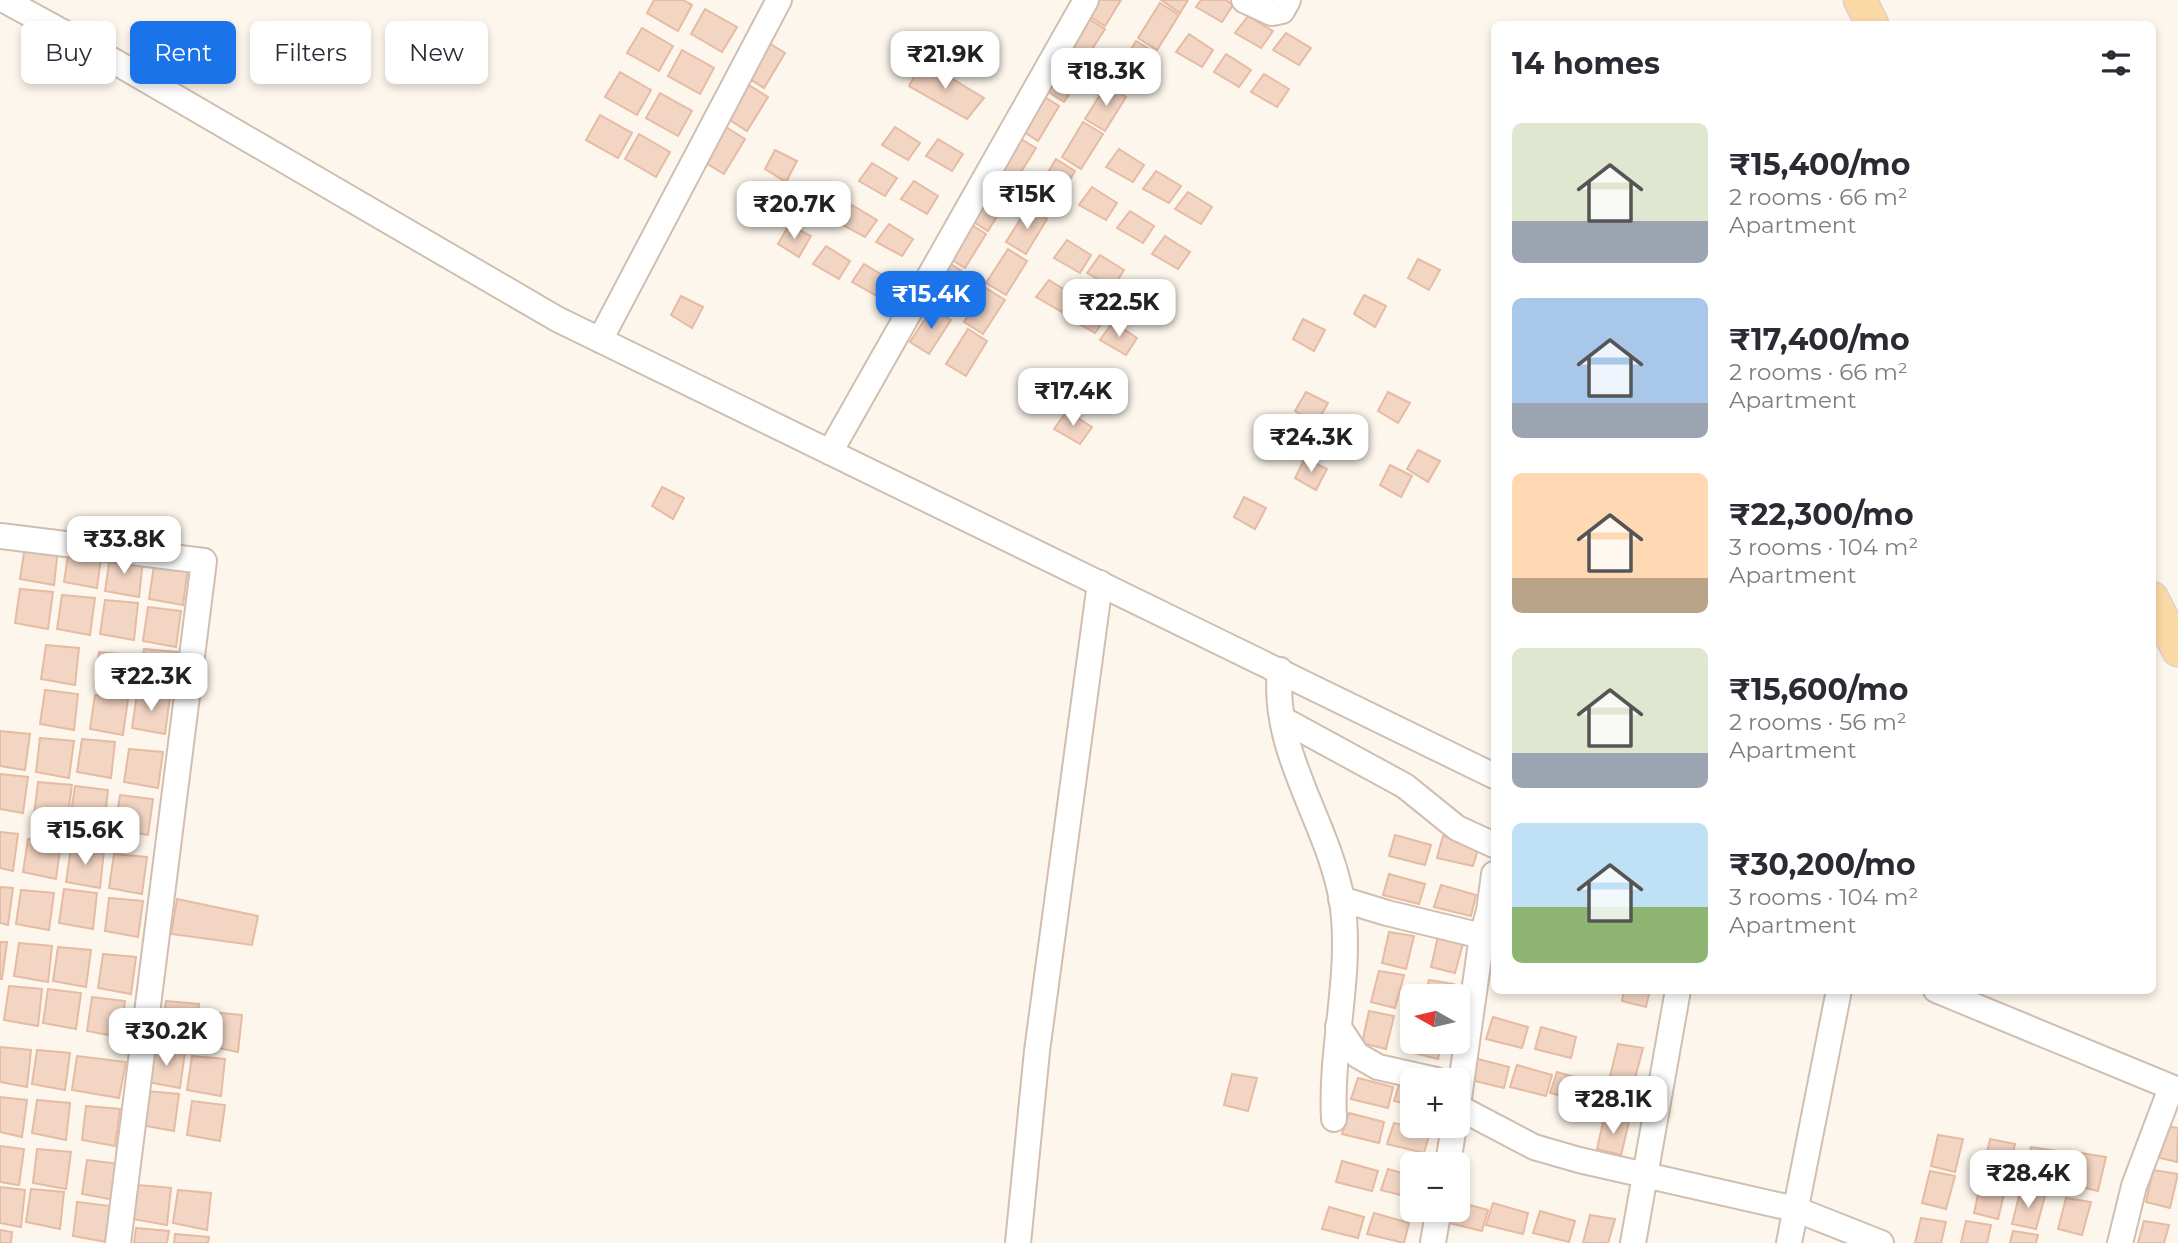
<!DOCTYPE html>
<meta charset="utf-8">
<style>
body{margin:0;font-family:Montserrat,sans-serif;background:#f7f7f7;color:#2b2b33;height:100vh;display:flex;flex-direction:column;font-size:26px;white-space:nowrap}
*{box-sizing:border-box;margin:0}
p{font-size:23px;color:#7c7c81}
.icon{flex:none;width:38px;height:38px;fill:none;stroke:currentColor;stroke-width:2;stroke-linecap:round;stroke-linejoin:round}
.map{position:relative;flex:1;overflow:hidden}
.sheet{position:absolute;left:1491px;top:21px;width:665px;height:973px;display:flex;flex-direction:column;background:#fff;border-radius:10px;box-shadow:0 4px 10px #0003}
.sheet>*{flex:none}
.banner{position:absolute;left:21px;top:21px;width:665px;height:63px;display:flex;gap:14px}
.needle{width:46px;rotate:278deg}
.controls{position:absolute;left:1400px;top:984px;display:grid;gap:14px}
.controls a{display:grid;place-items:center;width:70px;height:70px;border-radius:10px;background:#fff;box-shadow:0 4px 10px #0003;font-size:35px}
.price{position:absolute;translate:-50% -60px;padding:0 16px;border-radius:14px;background:#fff;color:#222;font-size:23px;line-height:46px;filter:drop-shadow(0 2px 4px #0008)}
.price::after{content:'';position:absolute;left:50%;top:42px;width:21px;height:16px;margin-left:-10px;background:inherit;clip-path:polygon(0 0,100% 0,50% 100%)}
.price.selected{background:#1a73e8;color:#fff}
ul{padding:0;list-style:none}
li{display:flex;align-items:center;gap:21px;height:175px;padding:0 21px}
li span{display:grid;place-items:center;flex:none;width:196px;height:140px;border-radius:10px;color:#555}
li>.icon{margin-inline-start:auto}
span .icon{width:84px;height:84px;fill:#fffc;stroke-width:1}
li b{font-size:30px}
h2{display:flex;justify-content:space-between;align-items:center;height:84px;padding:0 21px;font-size:30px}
.pill{padding:0 24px;border-radius:10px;background:#fff;box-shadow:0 4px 10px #0003;font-size:24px;line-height:63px}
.pill.selected{background:#1a73e8;color:#fff}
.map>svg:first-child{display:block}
</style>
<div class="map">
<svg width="2178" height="1243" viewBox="0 0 2178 1243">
<rect width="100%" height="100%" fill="#fdf6ec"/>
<g fill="#f3d5c3" stroke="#e6bba3" stroke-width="2">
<polygon points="654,0 683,0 692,5 678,31 647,13"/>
<polygon points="1094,0 1121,0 1105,26 1086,14"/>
<polygon points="1161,0 1188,0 1180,13"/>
<polygon points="1201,0 1226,0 1233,5 1222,22 1196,7"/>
<polygon points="1160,3 1179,15 1157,50 1138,38"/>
<polygon points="705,9 737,27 722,52 691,34"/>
<polygon points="1248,16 1273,31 1261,48 1235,33"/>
<polygon points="1086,17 1105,29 1083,63 1064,51"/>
<polygon points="642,28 673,46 659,71 627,53"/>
<polygon points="1286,33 1311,48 1299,65 1273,50"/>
<polygon points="1189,34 1213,50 1202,67 1176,52"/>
<polygon points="766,41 785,53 764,88 745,76"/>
<polygon points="1136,41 1156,53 1134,87 1115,75"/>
<polygon points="682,50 714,68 700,94 668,76"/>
<polygon points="1226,54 1251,70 1239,87 1214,72"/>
<polygon points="1067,56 1086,68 1064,102 1045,90"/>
<polygon points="923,61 984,98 967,119 909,86"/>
<polygon points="620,72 651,90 637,115 605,97"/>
<polygon points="1264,74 1289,89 1277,107 1251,92"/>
<polygon points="1107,84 1126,97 1105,131 1085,119"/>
<polygon points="749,85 768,97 747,131 728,119"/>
<polygon points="660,93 692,111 678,136 646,118"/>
<polygon points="1040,94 1059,106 1038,141 1018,128"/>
<polygon points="600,115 632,133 618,158 586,140"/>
<polygon points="1083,122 1103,134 1081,169 1062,157"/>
<polygon points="726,127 745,139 724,174 704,162"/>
<polygon points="895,127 920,143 908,160 882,145"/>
<polygon points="639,134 670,152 656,177 625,159"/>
<polygon points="1016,136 1036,148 1014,183 995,171"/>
<polygon points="938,139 963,154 952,171 926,156"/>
<polygon points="1119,149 1144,165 1133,182 1106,167"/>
<polygon points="775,150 797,161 786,182 765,169"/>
<polygon points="1056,159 1075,171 1054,206 1035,194"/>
<polygon points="872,163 897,178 885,196 859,181"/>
<polygon points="1156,171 1181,186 1169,203 1143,189"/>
<polygon points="914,181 938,196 927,214 901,199"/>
<polygon points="990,184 1009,196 988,231 969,219"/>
<polygon points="1092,187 1117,203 1106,220 1079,205"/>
<polygon points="1188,192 1212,207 1201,224 1175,209"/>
<polygon points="852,205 877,220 865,237 839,223"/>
<polygon points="1028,207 1047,219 1026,254 1006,242"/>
<polygon points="1130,211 1154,226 1143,243 1117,228"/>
<polygon points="967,222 986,234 965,268 945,256"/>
<polygon points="889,224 913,239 902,256 876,242"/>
<polygon points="789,225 811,236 799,257 778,244"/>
<polygon points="1165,236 1190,252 1178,269 1152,254"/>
<polygon points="1067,240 1091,255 1080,273 1054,258"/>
<polygon points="826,246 850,261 839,279 813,264"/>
<polygon points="1008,249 1027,261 1006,295 986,283"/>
<polygon points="1100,255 1124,270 1113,288 1087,273"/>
<polygon points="1418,259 1440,270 1429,290 1408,278"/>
<polygon points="946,261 965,273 944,307 925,295"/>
<polygon points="864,264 889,279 877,296 852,282"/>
<polygon points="1049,280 1073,295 1062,312 1036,297"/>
<polygon points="1136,280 1160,295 1149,313 1123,298"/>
<polygon points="986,288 1005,300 983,334 964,322"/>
<polygon points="1364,295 1386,306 1375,327 1354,314"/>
<polygon points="681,296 703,307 692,328 671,315"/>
<polygon points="1082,300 1107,316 1095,333 1069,318"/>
<polygon points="932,308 951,320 929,354 910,342"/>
<polygon points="1303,319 1325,330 1314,351 1293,339"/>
<polygon points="1113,322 1137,338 1126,355 1100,340"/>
<polygon points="968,329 987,341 966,376 946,364"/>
<polygon points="1088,372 1112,387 1101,405 1075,390"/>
<polygon points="1306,392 1328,403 1316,424 1295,411"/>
<polygon points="1388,392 1410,403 1398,423 1378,411"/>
<polygon points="1067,411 1092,427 1080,444 1054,429"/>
<polygon points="1418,450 1440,461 1428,482 1407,469"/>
<polygon points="1305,458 1327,469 1316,490 1295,478"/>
<polygon points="1390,465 1412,476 1401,497 1380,485"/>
<polygon points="662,487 684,498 673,519 652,506"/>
<polygon points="1244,497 1266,508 1255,529 1234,517"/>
<polygon points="25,546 58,549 54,585 20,579"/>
<polygon points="69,548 102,551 97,588 64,582"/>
<polygon points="110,557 143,560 139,597 105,591"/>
<polygon points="154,565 188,568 183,605 149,599"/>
<polygon points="20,589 53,592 48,629 15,623"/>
<polygon points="62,595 95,598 90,635 57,629"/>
<polygon points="105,600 138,603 134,640 100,634"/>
<polygon points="148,607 181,611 176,647 143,641"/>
<polygon points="46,645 79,648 75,685 41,679"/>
<polygon points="144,649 177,652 173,689 140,683"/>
<polygon points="99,652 133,655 128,692 95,686"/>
<polygon points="45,690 78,694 74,730 40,724"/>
<polygon points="137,694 170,697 165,734 132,728"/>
<polygon points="95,695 128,699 123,735 90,729"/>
<polygon points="0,731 30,734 25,770 0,766"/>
<polygon points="40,738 74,741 69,778 36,772"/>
<polygon points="82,739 115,742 111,778 77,772"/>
<polygon points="129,749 163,752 158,788 124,782"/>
<polygon points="0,774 28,777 23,813 0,809"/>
<polygon points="38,782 72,785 67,822 34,816"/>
<polygon points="75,786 108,790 104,826 70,820"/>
<polygon points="120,795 153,799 148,835 115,829"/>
<polygon points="0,832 18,834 13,871 0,868"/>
<polygon points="1395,835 1431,845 1425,865 1389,856"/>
<polygon points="1443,836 1479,846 1473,866 1437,858"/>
<polygon points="28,839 61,842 56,879 23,872"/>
<polygon points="71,848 104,851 100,888 66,882"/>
<polygon points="114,854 147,857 142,894 109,888"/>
<polygon points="1389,874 1425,884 1419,904 1383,895"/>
<polygon points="1441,885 1476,895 1471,916 1434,907"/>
<polygon points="0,887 13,888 8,925 0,923"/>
<polygon points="64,889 97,893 93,929 59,923"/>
<polygon points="21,890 54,893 49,930 16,924"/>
<polygon points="109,898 143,901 138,937 105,931"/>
<polygon points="177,899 258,916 252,945 171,934"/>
<polygon points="1389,932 1414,936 1406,969 1382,963"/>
<polygon points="1438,936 1464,940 1455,973 1431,967"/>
<polygon points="0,942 7,942 2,979 0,979"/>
<polygon points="19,943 52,946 48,982 14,976"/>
<polygon points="58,947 91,950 86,987 53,981"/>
<polygon points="103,954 136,957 131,994 98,988"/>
<polygon points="1379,971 1404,975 1395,1008 1371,1002"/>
<polygon points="1429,980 1454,984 1451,996 1425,996"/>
<polygon points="9,986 42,989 38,1026 4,1020"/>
<polygon points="48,989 81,993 76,1029 43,1023"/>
<polygon points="1624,990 1650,990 1646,1007 1622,1001"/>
<polygon points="92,997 125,1001 120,1037 87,1031"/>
<polygon points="166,1001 199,1004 194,1041 161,1035"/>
<polygon points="1369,1011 1394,1016 1386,1049 1362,1043"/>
<polygon points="209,1012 242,1015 238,1052 204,1045"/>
<polygon points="1493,1017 1528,1027 1522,1048 1486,1039"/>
<polygon points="1541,1027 1576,1037 1571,1058 1535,1049"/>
<polygon points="1417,1041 1443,1041 1438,1059 1414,1053"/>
<polygon points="1618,1044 1643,1048 1634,1082 1610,1076"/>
<polygon points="0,1047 31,1050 27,1087 0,1082"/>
<polygon points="152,1048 185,1052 180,1088 147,1082"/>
<polygon points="37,1050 70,1053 65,1090 32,1084"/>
<polygon points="77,1056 126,1062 119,1098 72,1090"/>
<polygon points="192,1056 225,1059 221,1096 187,1090"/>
<polygon points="1474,1058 1509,1067 1504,1088 1467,1079"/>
<polygon points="1517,1065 1552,1075 1546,1096 1510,1087"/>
<polygon points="1557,1072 1592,1082 1587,1102 1550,1093"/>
<polygon points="1232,1074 1257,1078 1248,1111 1224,1105"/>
<polygon points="1358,1078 1393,1087 1388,1108 1351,1099"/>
<polygon points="1609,1078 1634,1082 1625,1115 1601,1109"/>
<polygon points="1401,1079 1412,1083 1412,1105 1394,1101"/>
<polygon points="146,1091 179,1094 174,1131 141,1125"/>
<polygon points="0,1097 27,1100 22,1137 0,1132"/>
<polygon points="37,1100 70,1103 66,1140 32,1133"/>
<polygon points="192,1101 225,1105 220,1141 187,1135"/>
<polygon points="86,1106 120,1109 115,1146 82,1140"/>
<polygon points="1349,1113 1384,1122 1379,1143 1342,1134"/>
<polygon points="1604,1118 1629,1122 1621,1155 1597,1149"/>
<polygon points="1394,1123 1430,1132 1424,1153 1387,1144"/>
<polygon points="2160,1125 2178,1128 2177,1162 2152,1156"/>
<polygon points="1938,1135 1963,1139 1955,1172 1931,1166"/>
<polygon points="1990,1139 2015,1144 2007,1177 1983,1171"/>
<polygon points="0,1146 24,1149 19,1185 0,1182"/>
<polygon points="2031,1147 2057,1151 2048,1184 2024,1178"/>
<polygon points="37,1149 71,1152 66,1189 33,1183"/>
<polygon points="2081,1153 2106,1157 2098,1191 2073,1185"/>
<polygon points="87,1160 120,1164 115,1200 82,1194"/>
<polygon points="1342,1161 1378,1171 1372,1191 1336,1182"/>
<polygon points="1388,1169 1412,1176 1412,1198 1381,1190"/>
<polygon points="2153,1170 2178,1174 2170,1208 2146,1202"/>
<polygon points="1930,1171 1955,1176 1946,1209 1922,1203"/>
<polygon points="1981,1181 2006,1186 1998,1219 1974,1213"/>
<polygon points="138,1185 171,1188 167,1225 133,1219"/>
<polygon points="0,1187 25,1190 21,1227 0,1223"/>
<polygon points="31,1189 64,1192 60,1229 26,1222"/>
<polygon points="178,1190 211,1193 207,1230 173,1223"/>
<polygon points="2020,1192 2045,1196 2036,1229 2012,1224"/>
<polygon points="2066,1198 2091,1202 2082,1235 2058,1229"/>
<polygon points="77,1202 111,1206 106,1242 73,1236"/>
<polygon points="1458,1202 1488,1210 1482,1231 1445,1222 1449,1209 1458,1209"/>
<polygon points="1493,1203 1528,1213 1523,1234 1486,1225"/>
<polygon points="1329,1207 1364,1217 1358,1238 1322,1229"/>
<polygon points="1540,1211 1575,1221 1569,1242 1533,1233"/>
<polygon points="1374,1213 1409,1223 1404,1243 1367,1234"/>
<polygon points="1590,1215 1615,1219 1608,1243 1583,1243"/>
<polygon points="1921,1218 1946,1222 1941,1243 1915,1243"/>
<polygon points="1966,1221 1991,1225 1987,1243 1961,1243"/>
<polygon points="2144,1221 2169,1225 2164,1243 2138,1243"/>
<polygon points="136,1228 169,1231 167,1243 134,1243"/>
<polygon points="0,1230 12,1232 11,1243 0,1243"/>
<polygon points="2013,1231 2038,1235 2036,1243 2010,1243"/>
<polygon points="175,1234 209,1237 208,1243 174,1243"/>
</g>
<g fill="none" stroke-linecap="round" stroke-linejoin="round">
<g stroke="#d1beb0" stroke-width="28">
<g id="minor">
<polyline points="4,0 81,42 557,319 1494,776"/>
<polyline points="1244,0 1272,13 1282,11 1288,0"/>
<polyline points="600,340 779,0"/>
<polyline points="830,452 1086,0"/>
<polyline points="0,536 204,561 118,1243"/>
<path d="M1280 670C1271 752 1329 823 1342 901 1353 973 1330 1047 1334 1119"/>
<polyline points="1284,720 1405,786 1457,828 1494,845"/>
<polyline points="1341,899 1387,913 1482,936"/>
<polyline points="1936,990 2178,1090"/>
<polyline points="1338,1026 1357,1055 1378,1067 1436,1080"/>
<polyline points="1458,1105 1482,936 1489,911 1494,874"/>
<polyline points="1458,1107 1534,1147 1579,1160 1795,1209 1881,1243"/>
<polyline points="1448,1164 1454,1125"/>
<polyline points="1433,1242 1439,1209"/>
<polyline points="1018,1243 1037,1051 1100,583"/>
<polyline points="1633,1243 1678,990"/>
<polyline points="1789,1243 1839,990"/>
<polyline points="2120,1243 2134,1186 2171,1088"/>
</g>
</g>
<g stroke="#dad1cd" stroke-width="35">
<g id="major">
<polyline points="1860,0 1872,24"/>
<polyline points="2152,598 2178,650"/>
</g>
</g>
<use href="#minor" stroke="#fff" stroke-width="24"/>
<use href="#major" stroke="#fbd9a5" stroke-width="32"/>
</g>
</svg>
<div class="controls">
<a><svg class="needle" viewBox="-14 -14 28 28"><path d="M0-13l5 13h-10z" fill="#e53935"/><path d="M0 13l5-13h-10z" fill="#7c7c81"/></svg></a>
<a>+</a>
<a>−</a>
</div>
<b class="price" style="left:945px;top:91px">₹21.9K</b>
<b class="price" style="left:1106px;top:108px">₹18.3K</b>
<b class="price" style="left:1027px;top:231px">₹15K</b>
<b class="price" style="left:794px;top:241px">₹20.7K</b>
<b class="price selected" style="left:931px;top:331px">₹15.4K</b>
<b class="price" style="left:1119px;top:339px">₹22.5K</b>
<b class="price" style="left:1073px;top:428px">₹17.4K</b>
<b class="price" style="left:1311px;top:474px">₹24.3K</b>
<b class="price" style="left:124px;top:576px">₹33.8K</b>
<b class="price" style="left:151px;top:713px">₹22.3K</b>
<b class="price" style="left:85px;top:867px">₹15.6K</b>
<b class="price" style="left:166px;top:1068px">₹30.2K</b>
<b class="price" style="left:1613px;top:1136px">₹28.1K</b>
<b class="price" style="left:2028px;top:1210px">₹28.4K</b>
<div class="banner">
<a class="pill">Buy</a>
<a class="pill selected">Rent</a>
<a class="pill">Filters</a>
<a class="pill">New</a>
</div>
<section class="sheet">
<h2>14 homes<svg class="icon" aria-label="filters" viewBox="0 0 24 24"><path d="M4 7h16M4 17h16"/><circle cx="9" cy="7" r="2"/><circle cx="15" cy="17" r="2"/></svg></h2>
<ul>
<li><span style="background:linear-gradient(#dfe7d0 70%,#9aa5b1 0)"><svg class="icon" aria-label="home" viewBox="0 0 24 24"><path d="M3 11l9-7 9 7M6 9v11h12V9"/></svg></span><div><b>₹15,400/mo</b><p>2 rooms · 66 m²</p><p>Apartment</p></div></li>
<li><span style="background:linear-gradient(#a9c7e8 75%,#9aa5b1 0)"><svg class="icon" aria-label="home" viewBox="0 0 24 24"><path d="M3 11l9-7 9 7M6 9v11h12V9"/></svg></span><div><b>₹17,400/mo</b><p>2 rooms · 66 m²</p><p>Apartment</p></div></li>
<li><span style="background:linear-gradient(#ffd9b3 75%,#b9a48a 0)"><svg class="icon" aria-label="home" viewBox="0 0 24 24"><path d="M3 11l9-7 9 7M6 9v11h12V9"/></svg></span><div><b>₹22,300/mo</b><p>3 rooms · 104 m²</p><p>Apartment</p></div></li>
<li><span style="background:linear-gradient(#dfe7d0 75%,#9aa5b1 0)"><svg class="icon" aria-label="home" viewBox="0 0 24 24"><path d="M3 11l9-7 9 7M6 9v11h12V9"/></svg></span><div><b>₹15,600/mo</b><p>2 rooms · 56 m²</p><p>Apartment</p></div></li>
<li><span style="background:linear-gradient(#bfe0f5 60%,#8fb573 0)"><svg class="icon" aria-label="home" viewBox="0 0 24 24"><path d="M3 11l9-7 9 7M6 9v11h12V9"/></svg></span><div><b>₹30,200/mo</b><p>3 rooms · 104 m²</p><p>Apartment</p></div></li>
</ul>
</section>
</div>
